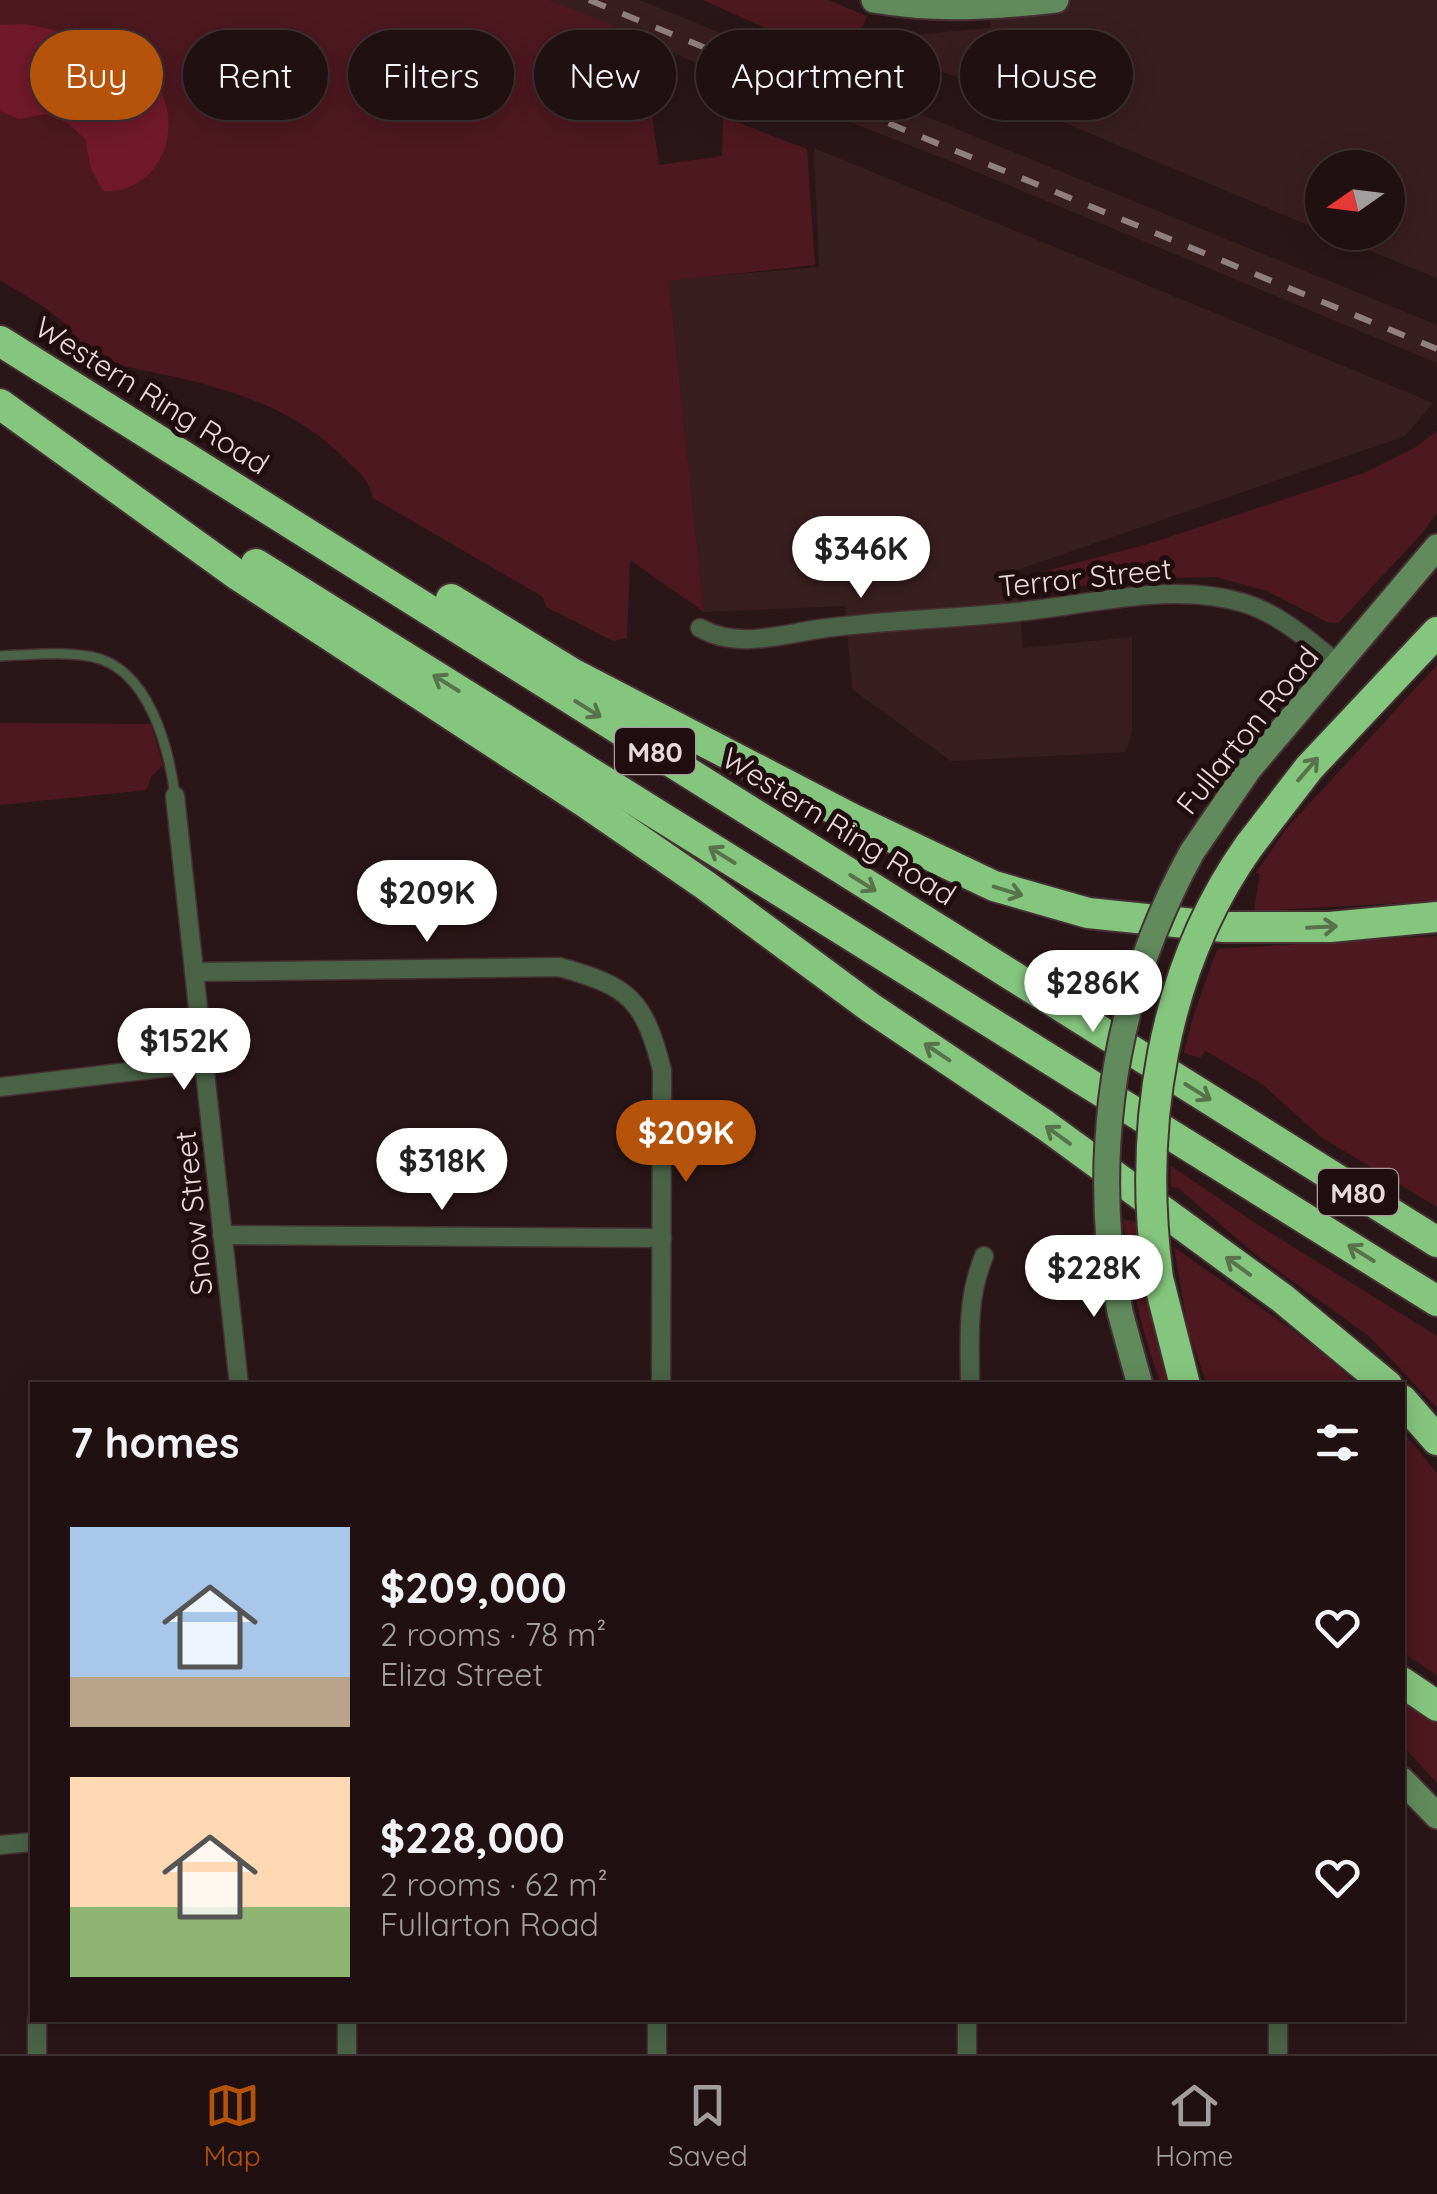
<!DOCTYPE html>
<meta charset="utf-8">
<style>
body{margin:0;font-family:Quicksand,sans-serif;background:#2d1e20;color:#f1f3f6;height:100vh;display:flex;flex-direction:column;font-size:38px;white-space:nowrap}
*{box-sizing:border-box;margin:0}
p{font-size:32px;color:#a29d9f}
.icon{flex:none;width:55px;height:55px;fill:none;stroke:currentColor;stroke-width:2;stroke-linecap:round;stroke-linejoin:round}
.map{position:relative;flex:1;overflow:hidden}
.sheet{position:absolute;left:30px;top:1382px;width:1375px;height:640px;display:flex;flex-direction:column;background:#201012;border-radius:0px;box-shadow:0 5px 25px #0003,0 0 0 2px #3d3032}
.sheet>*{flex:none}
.banner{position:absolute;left:30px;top:30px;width:1378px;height:90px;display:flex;gap:20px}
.needle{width:65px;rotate:256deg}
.buttons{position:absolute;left:1305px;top:150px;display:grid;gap:20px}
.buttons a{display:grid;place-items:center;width:100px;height:100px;border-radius:50%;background:#201012;box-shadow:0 5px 25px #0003,0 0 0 2px #3d3032;font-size:50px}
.price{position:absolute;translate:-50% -85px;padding:0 22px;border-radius:35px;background:#fff;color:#222;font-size:32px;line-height:65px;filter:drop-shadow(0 2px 5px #0008)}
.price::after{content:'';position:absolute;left:50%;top:60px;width:30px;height:22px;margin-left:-15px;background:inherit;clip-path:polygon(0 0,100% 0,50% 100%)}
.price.selected{background:#b45309;color:#fff}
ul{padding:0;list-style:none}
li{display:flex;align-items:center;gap:30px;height:250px;padding:0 40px}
li span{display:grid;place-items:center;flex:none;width:280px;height:200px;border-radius:0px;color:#555}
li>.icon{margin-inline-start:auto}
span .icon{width:120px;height:120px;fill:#fffc;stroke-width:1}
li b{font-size:42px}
h2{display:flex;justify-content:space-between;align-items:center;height:120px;padding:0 40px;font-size:42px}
.tag{padding:0 35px;border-radius:45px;background:#201012;box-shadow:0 5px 25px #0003,0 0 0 2px #3d3032;font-size:35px;line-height:90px}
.tag.selected{background:#b45309;color:#fff}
.dock{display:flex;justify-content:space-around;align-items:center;height:140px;border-top:2px solid #3d3032;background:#201012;font-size:28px;color:#a29d9f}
.dock a{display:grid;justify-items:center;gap:5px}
.dock .selected{color:#b45309}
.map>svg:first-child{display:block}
</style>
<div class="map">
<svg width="1437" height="2054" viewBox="0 0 1437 2054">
<rect width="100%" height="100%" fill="#2a1618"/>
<g fill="#391e20">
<polygon points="549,0 639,0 795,63 1437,325 1437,363 953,162 706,67"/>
<polygon points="993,0 1437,0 1437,278 1326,233 1388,232 1388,168 1322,168 1322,231 865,39 990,28"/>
<polygon points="814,148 1433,403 1405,436 1017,570 1023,648 1132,637 1132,733 1125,752 951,761 852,689 845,606 704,612 669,280 819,267"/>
</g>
<g fill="#4e1820">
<path d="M0 0H549L648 39 617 74 647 82 659 165 722 156 723 117 807 149 815 265 669 281 704 612 630 560 627 638 613 641 546 607 543 597 373 498C370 479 356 470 342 456 273 388 175 378 84 358 75 318 32 301 0 280Z"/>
<polygon points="703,0 828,0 867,16 847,65"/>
<polygon points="1437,431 1437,513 1419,537 1338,623 1327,622 1267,591 1216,577 1131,579 1021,594 1018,590 1020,584 1049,570 1148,544 1364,473 1416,447"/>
<polygon points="1437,665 1437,901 1254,911 1260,873 1256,873 1286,829"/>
<polygon points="0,723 151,724 163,765 151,777 147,790 0,805"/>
<polygon points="1437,936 1437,1207 1321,1137 1262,1084 1206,1051 1200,1058 1184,1053 1193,1017 1217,949"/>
<polygon points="1171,1166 1266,1230 1437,1336 1437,1408 1370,1337 1255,1254 1178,1188 1171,1187"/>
<path d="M1123 1219 1136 1222 1160 1354 1171 1385H1161C1142 1331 1128 1276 1123 1219Z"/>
<path d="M1174 1247C1237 1293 1302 1331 1358 1385H1207L1188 1330Z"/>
<polygon points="1402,1431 1437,1473 1437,1676 1403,1652"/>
<polygon points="1403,1693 1437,1717 1437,1783 1403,1746"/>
</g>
<path fill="#71192a" d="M25 24C64 32 127 45 155 77 159 82 161 93 164 99 180 143 152 194 103 191L91 169 85 139 68 123 45 114 19 119 0 111V25Z"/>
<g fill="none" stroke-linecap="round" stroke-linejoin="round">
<g stroke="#453133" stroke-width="12">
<path id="lane" d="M0 656C30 655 63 651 93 657 149 669 169 748 175 796"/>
</g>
<g stroke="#453133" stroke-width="21">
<g id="street">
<path d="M700 628C737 649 779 635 819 629 885 620 951 619 1017 612 1090 605 1173 581 1244 603 1282 615 1310 642 1340 665"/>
<polyline points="175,796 239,1385"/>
<path d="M194 972 559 967C629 986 644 999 662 1070L661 1385"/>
<polyline points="0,1087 204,1063"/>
<polyline points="222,1235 662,1238"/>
<path d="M970 1385C970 1339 966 1300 984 1256"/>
<polyline points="0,1845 32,1842"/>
<polyline points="37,2054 37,2020"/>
<polyline points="347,2054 347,2020"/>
<polyline points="657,2054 657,2020"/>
<polyline points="967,2054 967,2020"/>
<polyline points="1278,2054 1278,2020"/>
</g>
</g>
<g stroke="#453133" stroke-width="29">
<g id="secondary">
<path d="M874 0C936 11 994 7 1056 0"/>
<polyline points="1192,852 1249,769 1437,547"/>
<polyline points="1109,1242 1120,1312 1140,1385"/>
<polyline points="1402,1780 1437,1816"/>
</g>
</g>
<g stroke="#453133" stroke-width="34">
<g id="highway">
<polyline points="0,341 1437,1242"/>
<polyline points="0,404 239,576 583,801 705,885 871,1008 1045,1125 1282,1298 1387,1385"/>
<polyline points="256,564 1437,1301"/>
<polyline points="451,599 572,673 851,818 994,886 1088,913 1224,927 1330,927 1437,917"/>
<polyline points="1249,846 1309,768 1437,632"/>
<polyline points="1158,1278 1185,1385"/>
<polyline points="1402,1400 1437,1440"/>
<polyline points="1402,1682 1437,1706"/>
</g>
</g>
<use href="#lane" stroke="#4a6347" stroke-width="9"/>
<use href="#street" stroke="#4a6347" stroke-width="18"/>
<use href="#secondary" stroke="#628b5d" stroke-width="25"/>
<use href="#highway" stroke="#85c67e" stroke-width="30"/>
<polyline stroke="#917f81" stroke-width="6" stroke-dasharray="18 18" stroke-linecap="butt" points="589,0 1437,349"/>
<g stroke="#453133" stroke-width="29" stroke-linecap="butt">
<path id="secondary-bridge" d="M1109 1242C1098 1103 1125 974 1192 852"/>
</g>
<g stroke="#453133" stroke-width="34" stroke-linecap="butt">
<path id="highway-bridge" d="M1158 1278C1138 1131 1161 970 1249 846"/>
</g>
<use href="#secondary-bridge" stroke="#628b5d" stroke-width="25"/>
<use href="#highway-bridge" stroke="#85c67e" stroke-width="30"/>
</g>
<defs><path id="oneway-shaft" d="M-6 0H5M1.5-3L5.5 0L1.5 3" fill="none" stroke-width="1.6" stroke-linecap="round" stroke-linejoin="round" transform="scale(2.5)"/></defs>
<g stroke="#58734c">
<use href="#oneway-shaft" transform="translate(446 683) rotate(-148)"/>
<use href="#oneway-shaft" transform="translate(588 709) rotate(32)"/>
<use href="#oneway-shaft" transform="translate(1308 769) rotate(-49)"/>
<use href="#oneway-shaft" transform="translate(722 855) rotate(-148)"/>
<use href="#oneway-shaft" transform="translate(863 883) rotate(32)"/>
<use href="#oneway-shaft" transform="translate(1008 891) rotate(17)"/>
<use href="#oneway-shaft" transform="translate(1322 927) rotate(-3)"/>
<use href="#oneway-shaft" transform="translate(937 1052) rotate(-146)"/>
<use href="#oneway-shaft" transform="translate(1198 1092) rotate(32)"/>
<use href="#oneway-shaft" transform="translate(1058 1135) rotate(-144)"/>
<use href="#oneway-shaft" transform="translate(1361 1253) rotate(-148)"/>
<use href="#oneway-shaft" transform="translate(1238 1266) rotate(-144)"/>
</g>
<g text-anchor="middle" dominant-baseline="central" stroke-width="10" stroke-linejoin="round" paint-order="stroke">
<g fill="#200d0f" stroke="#ac9c9d" stroke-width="2.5">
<rect x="615" y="728" width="80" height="46" rx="8"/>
<rect x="1318" y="1169" width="80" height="46" rx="8"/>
</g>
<g font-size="28" font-weight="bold" fill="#e8d9da">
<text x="655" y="751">M80</text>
<text x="1358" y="1192">M80</text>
</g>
<g font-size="30" fill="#e8d9da" stroke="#200d0f">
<text transform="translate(152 395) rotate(32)">Western Ring Road</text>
<text transform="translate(1085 577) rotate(-6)">Terror Street</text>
<text transform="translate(1247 730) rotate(-51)">Fullarton Road</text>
<text transform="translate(839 826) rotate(32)">Western Ring Road</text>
<text transform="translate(193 1213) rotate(-96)">Snow Street</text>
</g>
</g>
</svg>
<div class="buttons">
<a><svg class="needle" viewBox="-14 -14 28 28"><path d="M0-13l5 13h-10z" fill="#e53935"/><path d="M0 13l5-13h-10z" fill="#a29d9f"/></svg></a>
</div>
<b class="price" style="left:861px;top:601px">$346K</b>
<b class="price" style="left:427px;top:945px">$209K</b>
<b class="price" style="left:1093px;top:1035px">$286K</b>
<b class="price" style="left:184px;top:1093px">$152K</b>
<b class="price selected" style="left:686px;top:1185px">$209K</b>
<b class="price" style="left:442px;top:1213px">$318K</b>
<b class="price" style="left:1094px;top:1320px">$228K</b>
<div class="banner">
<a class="tag selected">Buy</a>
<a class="tag">Rent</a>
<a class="tag">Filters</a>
<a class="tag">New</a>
<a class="tag">Apartment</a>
<a class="tag">House</a>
</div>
<section class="sheet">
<h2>7 homes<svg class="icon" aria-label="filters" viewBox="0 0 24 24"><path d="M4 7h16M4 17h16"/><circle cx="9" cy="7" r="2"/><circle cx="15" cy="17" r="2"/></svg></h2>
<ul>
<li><span style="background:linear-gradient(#a9c7e8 75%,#b9a48a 0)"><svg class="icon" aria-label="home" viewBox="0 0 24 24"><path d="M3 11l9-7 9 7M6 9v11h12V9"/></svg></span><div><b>$209,000</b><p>2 rooms · 78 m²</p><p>Eliza Street</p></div><svg class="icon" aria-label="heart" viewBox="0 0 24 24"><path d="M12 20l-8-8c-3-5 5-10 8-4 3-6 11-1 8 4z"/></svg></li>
<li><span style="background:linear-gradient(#ffd9b3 65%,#8fb573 0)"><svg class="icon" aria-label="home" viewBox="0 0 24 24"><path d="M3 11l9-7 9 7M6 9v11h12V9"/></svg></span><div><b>$228,000</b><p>2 rooms · 62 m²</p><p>Fullarton Road</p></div><svg class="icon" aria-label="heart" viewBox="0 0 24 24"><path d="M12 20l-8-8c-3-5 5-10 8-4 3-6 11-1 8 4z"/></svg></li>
</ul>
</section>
</div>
<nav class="dock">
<a class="selected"><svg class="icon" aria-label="map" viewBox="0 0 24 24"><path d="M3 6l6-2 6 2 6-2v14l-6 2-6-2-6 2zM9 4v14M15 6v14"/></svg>Map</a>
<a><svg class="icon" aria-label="saved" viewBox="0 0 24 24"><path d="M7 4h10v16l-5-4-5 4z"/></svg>Saved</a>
<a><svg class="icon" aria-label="home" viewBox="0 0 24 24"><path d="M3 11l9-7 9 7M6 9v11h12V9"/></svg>Home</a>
</nav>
